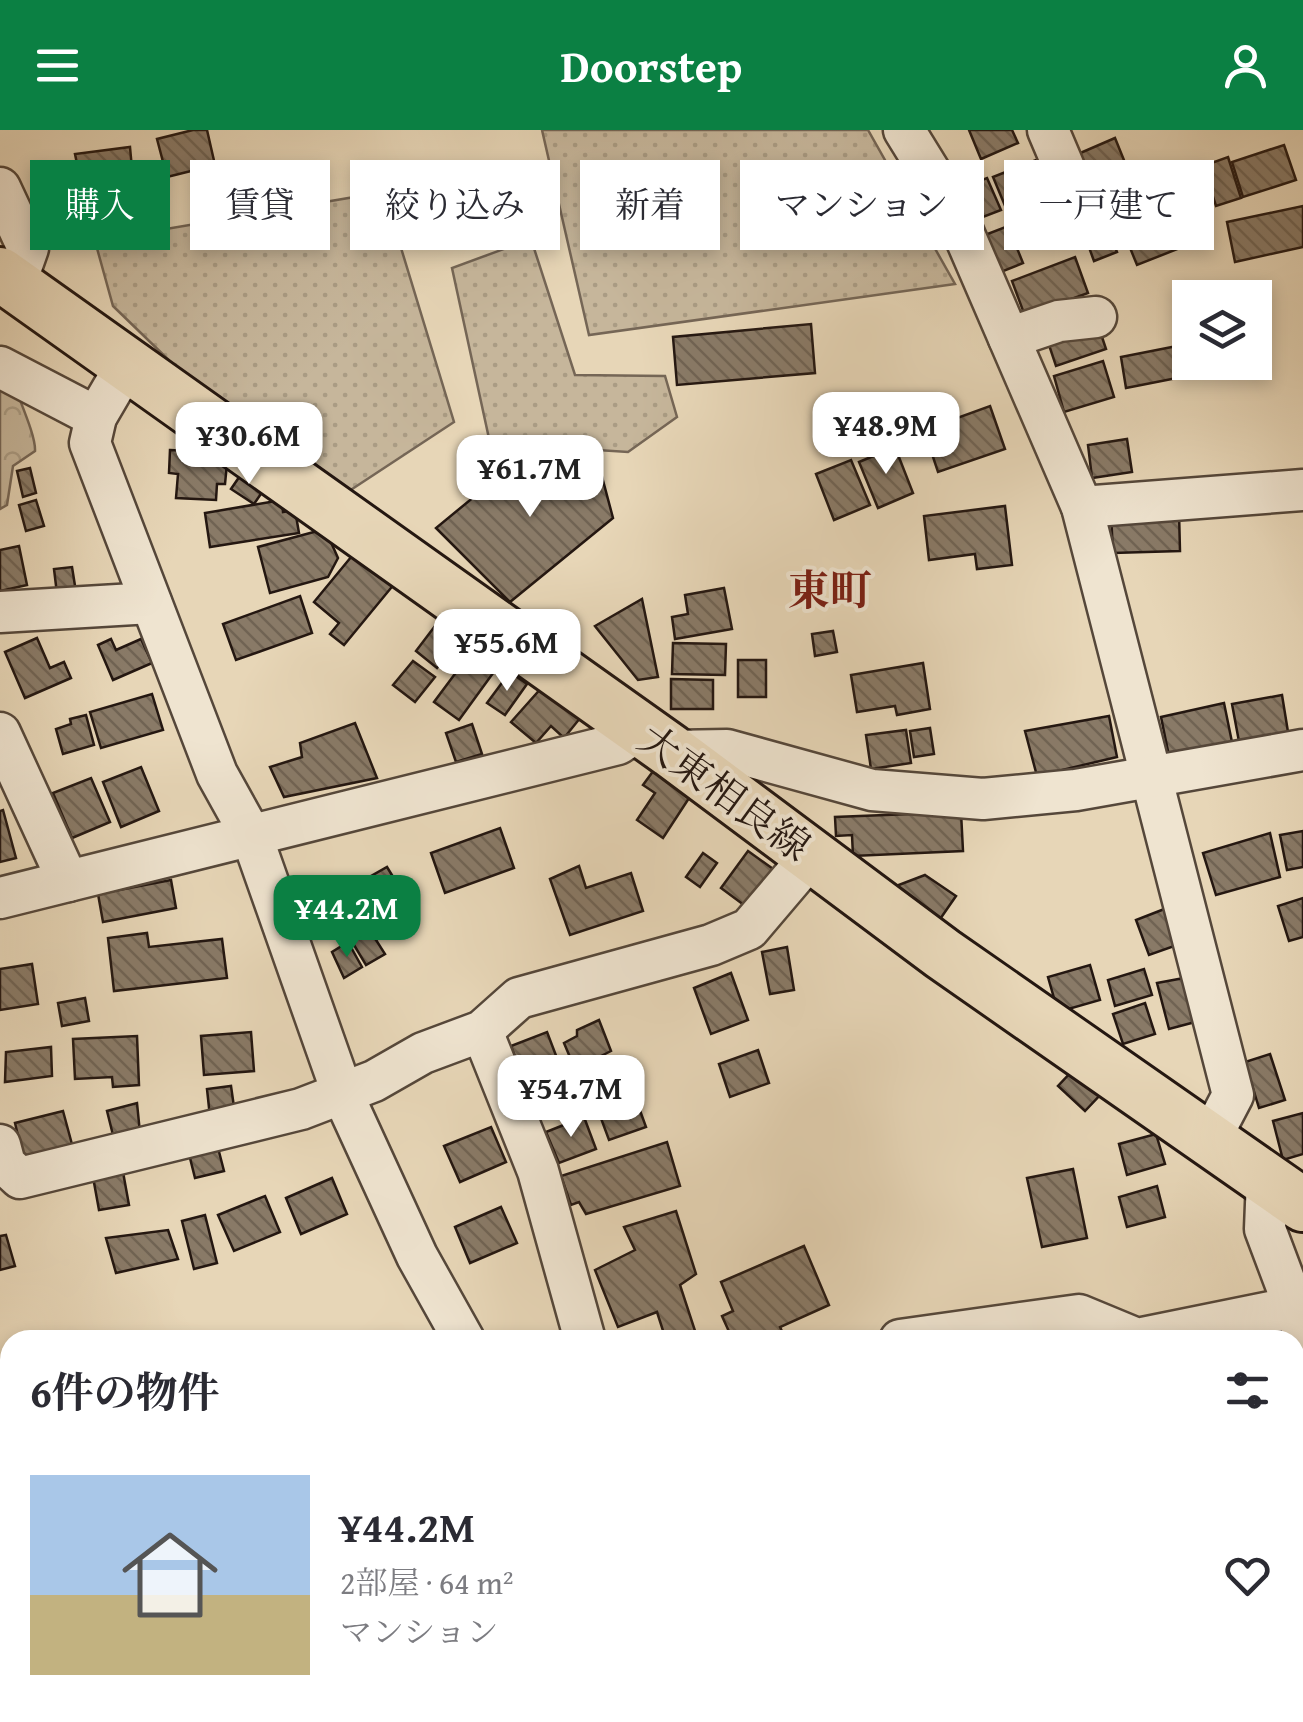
<!DOCTYPE html>
<html lang="ja">
<meta charset="utf-8">
<style>
body{margin:0;font-family:"Gentium Book Plus","Noto Serif JP",serif;background:#f7f7f7;color:#2b2b33;height:100vh;display:flex;flex-direction:column;font-size:38px;white-space:nowrap}
*{box-sizing:border-box;margin:0}
p{font-size:32px;color:#7c7c81}
.icon{flex:none;width:55px;height:55px;fill:none;stroke:currentColor;stroke-width:2;stroke-linecap:round;stroke-linejoin:round}
.map{position:relative;flex:1;overflow:hidden}
.drawer{position:absolute;left:0px;top:1200px;width:1305px;height:392px;display:flex;flex-direction:column;background:#fff;border-radius:30px 30px 0 0;box-shadow:0 5px 15px #0003}
.drawer>*{flex:none}
.hud{position:absolute;left:30px;top:30px;width:1245px;height:90px;display:flex;gap:20px}
.controls{position:absolute;left:1172px;top:150px;display:grid;gap:20px}
.controls a{display:grid;place-items:center;width:100px;height:100px;border-radius:0px;background:#fff;box-shadow:0 5px 15px #0003;font-size:50px}
.price{position:absolute;translate:-50% -85px;padding:0 22px;border-radius:20px;background:#fff;color:#222;font-size:32px;line-height:65px;filter:drop-shadow(0 2px 5px #0008)}
.price::after{content:'';position:absolute;left:50%;top:60px;width:30px;height:22px;margin-left:-15px;background:inherit;clip-path:polygon(0 0,100% 0,50% 100%)}
.price.active{background:#0b8043;color:#fff}
ul{padding:0;list-style:none}
li{display:flex;align-items:center;gap:30px;height:250px;padding:0 30px}
li span{display:grid;place-items:center;flex:none;width:280px;height:200px;border-radius:0px;color:#555}
li>.icon{margin-inline-start:auto}
span .icon{width:120px;height:120px;fill:#fffc;stroke-width:1}
li b{font-size:42px}
h2{display:flex;justify-content:space-between;align-items:center;height:120px;padding:0 30px;font-size:42px}
.pill{padding:0 35px;border-radius:0px;background:#fff;box-shadow:0 5px 15px #0003;font-size:35px;line-height:90px}
.pill.active{background:#0b8043;color:#fff}
header{display:flex;justify-content:space-between;align-items:center;height:130px;padding:0 30px;background:#0b8043;color:#fff;font-size:45px;font-weight:800}
.map>svg:first-child{display:block}
</style>
<header><svg class="icon" aria-label="menu" viewBox="0 0 24 24"><path d="M4 6h16M4 12h16M4 18h16"/></svg>Doorstep<svg class="icon" aria-label="person" viewBox="0 0 24 24"><circle cx="12" cy="8" r="4"/><path d="M4 21q1-7 8-7t8 7"/></svg></header>
<div class="map">
<svg width="1303" height="1592" viewBox="0 0 1303 1592">
<defs>
<pattern id="grass-dots" width="8" height="8" patternUnits="userSpaceOnUse" patternTransform="scale(2.5)"><rect width="8" height="8" fill="#c6b69b"/><path d="M2 2h.1M6 6h.1" fill="none" stroke="#aa9c84" stroke-width="1.8" stroke-linecap="round"/></pattern>
<pattern id="forest-crowns" width="20" height="18" patternUnits="userSpaceOnUse" patternTransform="scale(2.5)"><rect width="20" height="18" fill="#c6b69b"/><path d="M2 6a3 3 0 1 1 6 0M12 15a3 3 0 1 1 6 0" fill="none" stroke="#aa9c84"/></pattern>
<pattern id="building-back-hatch" width="6" height="6" patternUnits="userSpaceOnUse" patternTransform="scale(2.5)"><rect width="6" height="6" fill="#897a67"/><path d="M-1 5l2 2M0 0l6 6M5-1l2 2" fill="none" stroke="#706353"/></pattern>
</defs>
<rect width="100%" height="100%" fill="#e7d6b7"/>
<filter id="stains"><feTurbulence type="fractalNoise" baseFrequency=".002" numOctaves="4"/><feColorMatrix values="0 0 0 0 .2 0 0 0 0 .09 0 0 0 0 .02 0 0 0 .5 -.17"/></filter>
<radialGradient id="worn" r=".72"><stop offset=".6" stop-color="#630" stop-opacity="0"/><stop offset="1" stop-color="#630" stop-opacity=".3"/></radialGradient>
<g fill="url(#grass-dots)" stroke="#756656" stroke-width="2.5">
<polygon points="542,0 868,0 955,154 589,205"/>
<polygon points="384,62 454,292 340,367 211,271 113,176 95,111"/>
<polygon points="531,109 575,245 665,246 677,287 628,322 490,313 452,138"/>
<polygon points="10,1555 10,1582 107,1583 110,1592 0,1592 0,1561"/>
<polygon points="364,1583 543,1583 547,1592 367,1592"/>
</g>
<path fill="url(#forest-crowns)" stroke="#756656" stroke-width="2.5" d="M0 245 12 248C18 268 36 305 35 321L13 336 7 375 0 379Z"/>
<g fill="url(#building-back-hatch)" stroke="#241711" stroke-width="2.5">
<polygon points="193,0 207,0 215,35 167,47 157,9"/>
<polygon points="969,0 1012,0 1018,13 981,29"/>
<polygon points="1115,8 1128,40 1091,56 1078,24"/>
<polygon points="1284,15 1296,50 1243,67 1232,32"/>
<polygon points="130,17 133,50 82,58 75,24"/>
<polygon points="1228,27 1241,68 1216,76 1203,36"/>
<polygon points="1041,28 1053,58 1006,78 993,47"/>
<polygon points="987,48 1001,80 983,87 969,55"/>
<polygon points="1189,66 1205,108 1137,135 1120,93"/>
<polygon points="1097,70 1117,122 1094,131 1075,79"/>
<polygon points="1303,76 1303,117 1235,132 1227,92"/>
<polygon points="1008,96 1023,133 1001,142 985,105"/>
<polygon points="1075,127 1088,163 1025,186 1012,151"/>
<polygon points="811,194 815,243 677,255 673,207"/>
<polygon points="1098,195 1106,219 1056,236 1048,212"/>
<polygon points="1177,216 1182,247 1126,258 1121,227"/>
<polygon points="1103,231 1114,267 1064,282 1054,246"/>
<polygon points="990,276 1005,319 938,342 924,300"/>
<polygon points="1127,309 1132,342 1092,348 1088,315"/>
<polygon points="895,317 913,363 878,378 859,332"/>
<polygon points="170,320 228,323 225,354 217,354 216,370 176,368 178,344 169,343"/>
<polygon points="525,325 597,328 613,388 510,472 436,398"/>
<polygon points="851,330 870,375 834,390 816,344"/>
<polygon points="30,338 36,363 23,367 17,341"/>
<polygon points="244,340 267,355 254,374 231,359"/>
<polygon points="36,370 44,396 26,401 19,375"/>
<polygon points="282,370 283,382 295,380 299,403 210,417 205,383"/>
<polygon points="1005,376 1012,435 977,439 975,424 929,430 924,386"/>
<polygon points="1179,382 1180,421 1113,423 1111,384"/>
<polygon points="325,399 338,428 328,447 270,463 258,417"/>
<polygon points="361,415 400,447 344,515 330,504 339,493 314,472"/>
<polygon points="19,416 27,455 0,461 0,420"/>
<polygon points="72,437 76,462 57,464 54,439"/>
<polygon points="724,458 732,499 675,509 672,487 688,484 685,465"/>
<polygon points="300,466 312,503 236,530 223,494"/>
<polygon points="642,469 658,547 638,550 595,496"/>
<polygon points="435,496 456,513 437,538 416,521"/>
<polygon points="833,501 837,522 815,526 812,504"/>
<polygon points="37,508 50,538 64,532 71,548 25,568 5,522"/>
<polygon points="111,509 116,520 141,509 152,533 113,550 98,515"/>
<polygon points="673,513 726,514 725,545 672,544"/>
<polygon points="472,521 496,539 459,590 434,572"/>
<rect x="738" y="530" width="28" height="37"/>
<polygon points="413,531 435,547 415,572 393,555"/>
<polygon points="923,533 930,579 897,585 895,576 857,582 851,545"/>
<polygon points="510,542 527,554 505,585 487,573"/>
<polygon points="671,549 713,550 713,579 671,579"/>
<polygon points="544,555 581,587 564,608 551,596 536,613 511,592"/>
<polygon points="152,564 163,600 101,618 90,582"/>
<polygon points="1282,565 1289,608 1240,617 1232,574"/>
<polygon points="1224,573 1233,617 1170,631 1161,587"/>
<polygon points="86,585 94,615 63,624 56,599 71,594 70,589"/>
<polygon points="1109,586 1117,627 1037,646 1025,601"/>
<polygon points="355,593 377,648 284,667 270,637 302,627 300,613"/>
<polygon points="472,594 482,624 456,632 446,603"/>
<polygon points="930,598 934,624 914,627 910,601"/>
<polygon points="906,600 911,633 871,639 866,605"/>
<polygon points="141,637 159,681 121,697 103,652"/>
<polygon points="654,640 691,665 663,708 637,690 655,663 643,655"/>
<polygon points="91,648 110,692 72,708 53,663"/>
<polygon points="3,680 16,728 0,732 0,681"/>
<polygon points="961,682 963,721 853,726 852,705 836,706 835,687"/>
<polygon points="500,698 514,738 445,763 431,723"/>
<polygon points="1303,701 1303,737 1287,740 1280,705"/>
<polygon points="1270,703 1280,747 1216,765 1203,723"/>
<polygon points="748,721 776,741 748,778 721,758"/>
<polygon points="703,723 717,733 700,757 686,747"/>
<polygon points="579,736 586,758 631,743 643,781 570,805 550,749"/>
<polygon points="387,737 417,786 376,810 385,824 366,835 351,810 359,805 336,766"/>
<polygon points="925,745 956,766 938,792 888,759"/>
<polygon points="171,750 176,778 103,792 98,764"/>
<polygon points="1303,768 1303,807 1289,811 1278,776"/>
<polygon points="1167,778 1180,814 1149,825 1136,790"/>
<polygon points="147,803 149,817 222,809 227,848 114,861 108,808"/>
<polygon points="348,812 362,837 344,848 332,822"/>
<polygon points="787,817 794,860 770,864 762,822"/>
<polygon points="32,834 38,874 0,880 0,839"/>
<polygon points="1090,835 1100,870 1058,882 1048,847"/>
<polygon points="1144,839 1152,865 1115,876 1108,850"/>
<polygon points="731,843 748,890 711,904 694,858"/>
<polygon points="1184,848 1195,892 1169,899 1157,853"/>
<polygon points="85,868 89,891 62,896 58,873"/>
<polygon points="1145,873 1155,904 1123,914 1113,884"/>
<polygon points="599,890 611,921 575,939 564,913 577,906 577,900"/>
<polygon points="251,902 254,941 204,945 201,906"/>
<polygon points="547,902 565,949 528,963 511,916"/>
<polygon points="137,906 139,955 113,957 112,947 75,949 73,909"/>
<polygon points="51,917 52,946 5,952 6,922"/>
<polygon points="758,920 769,953 730,967 719,934"/>
<polygon points="1270,924 1285,970 1259,978 1245,932"/>
<polygon points="1074,939 1101,964 1085,981 1058,956"/>
<polygon points="629,950 646,997 609,1010 592,964"/>
<polygon points="231,956 235,984 210,987 207,959"/>
<polygon points="137,973 140,1003 114,1009 107,981"/>
<polygon points="63,981 73,1018 24,1031 15,993"/>
<polygon points="1303,983 1303,1024 1283,1030 1273,991"/>
<polygon points="584,987 596,1019 559,1033 546,1002"/>
<polygon points="491,997 506,1032 460,1052 444,1016"/>
<polygon points="1156,1004 1165,1034 1127,1045 1119,1014"/>
<polygon points="216,1010 224,1041 195,1048 187,1016"/>
<polygon points="667,1012 680,1056 586,1084 579,1072 571,1075 561,1046"/>
<polygon points="1073,1039 1087,1108 1042,1117 1027,1048"/>
<polygon points="123,1042 129,1075 99,1080 93,1047"/>
<polygon points="332,1048 347,1084 301,1104 286,1068"/>
<polygon points="1157,1056 1165,1087 1127,1097 1119,1067"/>
<polygon points="265,1066 280,1102 234,1121 218,1085"/>
<polygon points="501,1077 517,1113 470,1133 455,1097"/>
<polygon points="676,1081 696,1144 680,1155 698,1210 666,1210 657,1182 618,1197 595,1140 635,1120 624,1097"/>
<polygon points="205,1085 217,1133 194,1139 182,1091"/>
<polygon points="168,1100 178,1129 116,1143 106,1108"/>
<polygon points="6,1105 15,1136 0,1140 0,1106"/>
<polygon points="804,1116 829,1175 780,1197 786,1210 742,1210 739,1203 731,1206 722,1186 733,1181 721,1152"/>
<polygon points="1303,1292 1303,1339 1295,1342 1295,1296"/>
<polygon points="1303,1482 1303,1575 1295,1577 1295,1483"/>
<polygon points="551,1582 600,1582 604,1592 555,1592"/>
<polygon points="821,1582 860,1582 864,1592 824,1592"/>
</g>
<g fill="none" stroke-linecap="round" stroke-linejoin="round">
<g stroke="#55473a" stroke-width="45">
<g id="minor">
<polyline points="904,0 954,81 1082,377 1233,965 1210,1009"/>
<polyline points="1048,0 1076,66"/>
<polyline points="0,58 28,118 15,155"/>
<polyline points="1009,208 1059,191 1096,187"/>
<polyline points="127,234 96,287 90,313 217,644 252,707 343,965 417,1126 464,1210"/>
<polyline points="0,237 96,287"/>
<polyline points="1082,377 1303,360"/>
<polyline points="0,482 151,473"/>
<polyline points="0,603 68,751"/>
<polyline points="671,621 727,620 872,660 983,669 1076,660 1303,620"/>
<polyline points="0,768 618,614 641,599"/>
<polyline points="482,901 538,1041 585,1210"/>
<polyline points="0,1015 5,1034 20,1048 301,979 374,951 423,923 482,901 519,868 711,815 749,799 811,726"/>
<polyline points="1267,1049 1265,1099 1303,1200"/>
<polyline points="900,1210 1079,1185 1137,1209 1295,1177"/>
<polyline points="0,1376 10,1381"/>
<polyline points="113,1582 116,1588 126,1592"/>
<polyline points="743,1582 750,1592"/>
<polyline points="1017,1582 1018,1592"/>
<polyline points="185,1592 218,1582"/>
</g>
</g>
<g stroke="#241711" stroke-width="58">
<polyline id="major" points="0,144 671,621 943,824 1303,1075"/>
</g>
<use href="#minor" stroke="#efe4d0" stroke-width="40"/>
<use href="#major" stroke="#e7d6b7" stroke-width="52"/>
</g>
<g text-anchor="middle" dominant-baseline="central" stroke-width="8" stroke-linejoin="round" paint-order="stroke">
<g font-size="40" fill="#241711" stroke="#efe4d0">
<text transform="translate(725 662) rotate(36)">大東相良線</text>
</g>
<g font-size="42" font-weight="bold" fill="#7a1f14" stroke="#efe4d0">
<text x="830" y="459">東町</text>
</g>
</g>
<rect width="100%" height="100%" filter="url(#stains)"/>
<rect width="100%" height="100%" fill="url(#worn)"/>
</svg>
<div class="controls">
<a><svg class="icon" aria-label="layers" viewBox="0 0 24 24"><path d="M12 4l9 5-9 5-9-5zM3 14l9 5 9-5"/></svg></a>
</div>
<b class="price" style="left:886px;top:347px">¥48.9M</b>
<b class="price" style="left:249px;top:357px">¥30.6M</b>
<b class="price" style="left:530px;top:390px">¥61.7M</b>
<b class="price" style="left:507px;top:564px">¥55.6M</b>
<b class="price active" style="left:347px;top:830px">¥44.2M</b>
<b class="price" style="left:571px;top:1010px">¥54.7M</b>
<div class="hud">
<a class="pill active">購入</a>
<a class="pill">賃貸</a>
<a class="pill">絞り込み</a>
<a class="pill">新着</a>
<a class="pill">マンション</a>
<a class="pill">一戸建て</a>
</div>
<section class="drawer">
<h2>6件の物件<svg class="icon" aria-label="filters" viewBox="0 0 24 24"><path d="M4 7h16M4 17h16"/><circle cx="9" cy="7" r="2"/><circle cx="15" cy="17" r="2"/></svg></h2>
<ul>
<li><span style="background:linear-gradient(#a9c7e8 60%,#c2b280 0)"><svg class="icon" aria-label="home" viewBox="0 0 24 24"><path d="M3 11l9-7 9 7M6 9v11h12V9"/></svg></span><div><b>¥44.2M</b><p>2部屋 · 64 m²</p><p>マンション</p></div><svg class="icon" aria-label="heart" viewBox="0 0 24 24"><path d="M12 20l-8-8c-3-5 5-10 8-4 3-6 11-1 8 4z"/></svg></li>
</ul>
</section>
</div>
